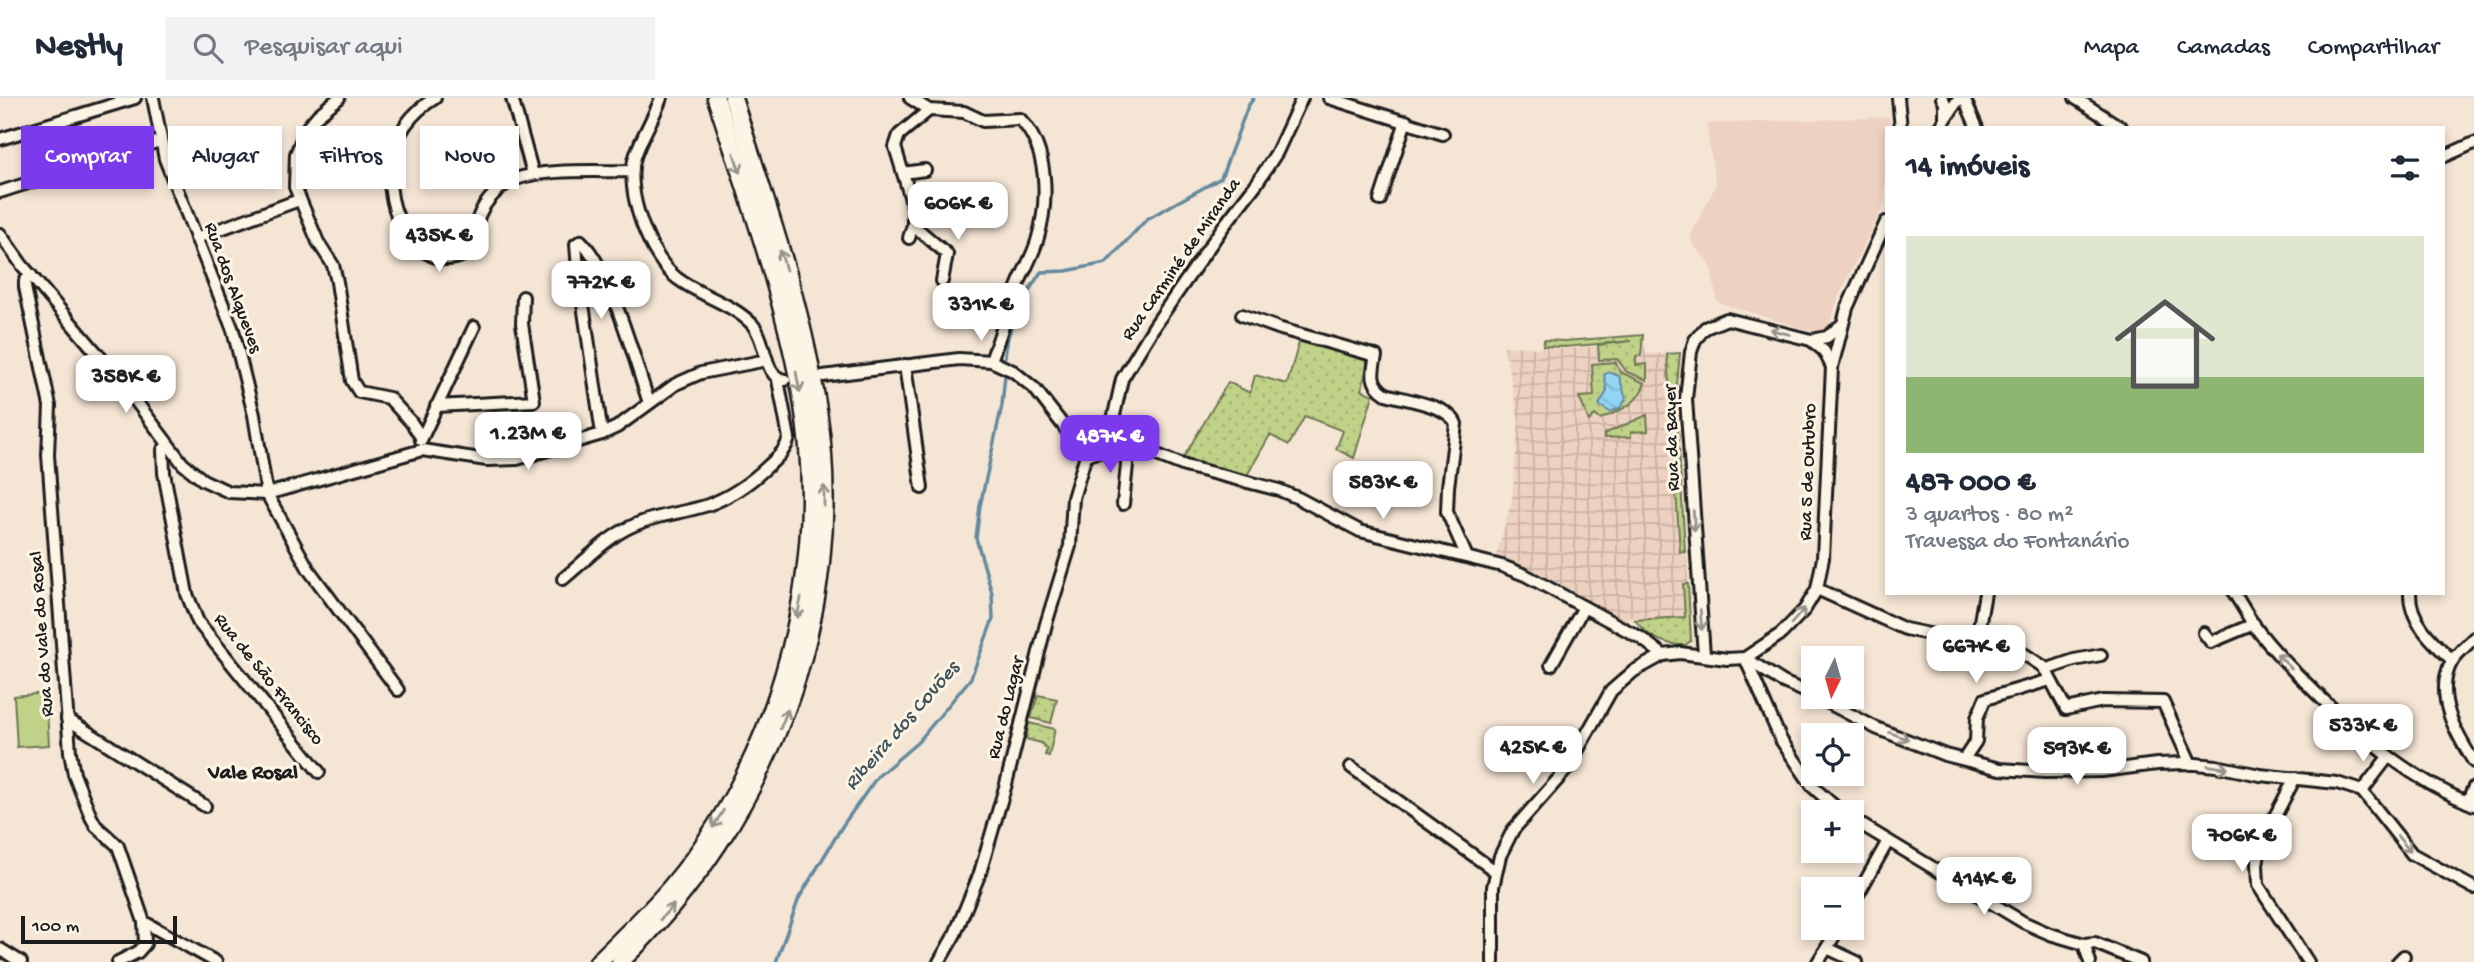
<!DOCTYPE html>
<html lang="pt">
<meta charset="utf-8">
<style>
body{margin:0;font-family:"Gochi Hand",sans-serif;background:#f2f2f3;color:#1f2937;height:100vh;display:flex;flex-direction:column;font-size:26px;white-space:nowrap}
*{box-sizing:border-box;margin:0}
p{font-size:23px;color:#747a83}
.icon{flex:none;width:38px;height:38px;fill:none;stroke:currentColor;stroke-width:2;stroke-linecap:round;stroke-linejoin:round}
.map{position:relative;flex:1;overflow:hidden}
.panel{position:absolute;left:1885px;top:28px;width:560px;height:469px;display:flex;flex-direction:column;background:#fff;border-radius:0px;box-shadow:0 4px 10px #0003}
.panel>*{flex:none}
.top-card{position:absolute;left:21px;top:28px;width:665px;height:63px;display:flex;gap:14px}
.needle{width:46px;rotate:185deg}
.fabs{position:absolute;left:1801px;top:548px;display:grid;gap:14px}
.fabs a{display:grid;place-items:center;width:63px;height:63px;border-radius:0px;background:#fff;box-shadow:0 4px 10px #0003;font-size:35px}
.scale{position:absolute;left:21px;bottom:18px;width:156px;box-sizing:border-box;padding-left:7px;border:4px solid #1c1c1c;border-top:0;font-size:19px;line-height:24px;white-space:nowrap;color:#1c1c1c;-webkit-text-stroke:5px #fcf5e5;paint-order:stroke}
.price{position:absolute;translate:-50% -60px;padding:0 16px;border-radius:14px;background:#fff;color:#222;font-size:23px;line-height:46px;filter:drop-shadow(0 2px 4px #0008)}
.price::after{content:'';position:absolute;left:50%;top:42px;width:21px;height:16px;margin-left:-10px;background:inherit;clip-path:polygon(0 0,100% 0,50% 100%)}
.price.active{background:#7c3aed;color:#fff}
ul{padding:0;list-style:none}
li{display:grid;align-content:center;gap:14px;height:371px;padding:0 21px}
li+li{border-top:2px solid #e0e1e3}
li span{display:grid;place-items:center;height:217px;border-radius:0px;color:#555}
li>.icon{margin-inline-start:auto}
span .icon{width:126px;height:126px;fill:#fffc;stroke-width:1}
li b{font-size:30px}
h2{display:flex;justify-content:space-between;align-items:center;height:84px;padding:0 21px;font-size:30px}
.tag{padding:0 24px;border-radius:0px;background:#fff;box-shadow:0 4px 10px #0003;font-size:24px;line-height:63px}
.tag.active{background:#7c3aed;color:#fff}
header{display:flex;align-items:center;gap:42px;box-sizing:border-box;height:98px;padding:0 35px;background:#fff;border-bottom:2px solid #e0e1e3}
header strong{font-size:33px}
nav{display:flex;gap:38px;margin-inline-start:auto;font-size:24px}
.search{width:490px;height:63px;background:#f2f2f3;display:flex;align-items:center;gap:18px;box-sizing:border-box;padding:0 24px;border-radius:0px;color:#747a83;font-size:26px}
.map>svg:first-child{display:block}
</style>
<header>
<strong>Nestly</strong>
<div class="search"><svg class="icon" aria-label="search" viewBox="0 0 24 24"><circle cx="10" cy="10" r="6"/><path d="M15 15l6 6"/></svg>Pesquisar aqui</div>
<nav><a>Mapa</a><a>Camadas</a><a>Compartilhar</a></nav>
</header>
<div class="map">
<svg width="2474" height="864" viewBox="0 0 2474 864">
<defs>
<pattern id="industrial-grid" width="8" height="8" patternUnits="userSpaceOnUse" patternTransform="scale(1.75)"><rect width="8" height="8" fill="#edd1c1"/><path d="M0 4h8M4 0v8" fill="none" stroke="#cbb3a5"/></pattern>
<pattern id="grass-dots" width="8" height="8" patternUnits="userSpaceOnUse" patternTransform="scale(1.75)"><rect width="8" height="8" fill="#bfd288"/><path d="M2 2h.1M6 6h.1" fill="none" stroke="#a4b475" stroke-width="1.8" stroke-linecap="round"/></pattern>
<pattern id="water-waves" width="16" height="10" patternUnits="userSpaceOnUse" patternTransform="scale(1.75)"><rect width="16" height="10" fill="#93d4f4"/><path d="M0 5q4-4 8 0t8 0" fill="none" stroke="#7eb5d1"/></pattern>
</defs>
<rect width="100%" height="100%" fill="#f5e5d5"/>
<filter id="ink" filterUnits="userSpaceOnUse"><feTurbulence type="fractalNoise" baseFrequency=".0143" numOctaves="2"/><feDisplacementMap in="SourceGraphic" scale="14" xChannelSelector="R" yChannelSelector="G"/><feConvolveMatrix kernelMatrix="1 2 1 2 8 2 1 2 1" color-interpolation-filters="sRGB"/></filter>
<g filter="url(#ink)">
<polygon fill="#edd1c1" points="1889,19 1890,30 1886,30 1885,104 1840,195 1829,228 1825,232 1811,233 1717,204 1711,168 1692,145 1691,137 1716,87 1706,26"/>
<polygon fill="url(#industrial-grid)" points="1644,245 1646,256 1680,255 1677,297 1677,325 1692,536 1691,543 1685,547 1670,546 1655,541 1644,533 1631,518 1624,522 1532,471 1496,459 1512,402 1519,323 1504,248 1564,251"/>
<g fill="url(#grass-dots)" stroke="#6e7752" stroke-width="2">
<polygon points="1643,237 1641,257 1636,258 1636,267 1647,266 1647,282 1627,274 1617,261 1599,262 1598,247 1632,243 1564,249 1543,248 1544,242 1564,243"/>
<polygon points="1300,241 1368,261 1362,292 1373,297 1354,360 1336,351 1343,333 1305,318 1289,347 1270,337 1246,379 1182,362 1228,284 1250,295 1255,277 1287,286"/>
<polygon points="1680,255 1676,297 1685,454 1680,454 1667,256"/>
<path d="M1615 264 1620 274 1645 285C1638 307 1619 313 1600 321L1595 317 1589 323 1579 299 1594 298 1592 266Z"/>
<polygon points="1647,317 1648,333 1631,334 1631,339 1604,340 1604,336"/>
<path d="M1683 486H1688L1691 543 1685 547C1663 547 1648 539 1635 522L1685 519Z"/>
<polygon points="1038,597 1057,601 1051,625 1031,620"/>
<polygon points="1029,625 1055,631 1049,658 1045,657 1047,651 1041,645 1026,641"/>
</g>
<polygon fill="#bfd288" stroke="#6e7752" stroke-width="2" points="46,595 49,647 17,649 14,598"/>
<polygon fill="url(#water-waves)" stroke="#638a9e" stroke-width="2" points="1609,274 1619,278 1626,301 1620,310 1610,314 1599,307 1607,293 1604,277"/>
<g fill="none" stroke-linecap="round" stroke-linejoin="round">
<g stroke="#638a9e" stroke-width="3.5">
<path d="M1005 259C1006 229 1025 198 1041 174L1066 173 1106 165 1147 121 1221 80 1248 8 1254 0"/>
<polyline points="776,864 799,800 843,727 877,679 918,644 971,580 993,521 992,495 976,440 980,408 1002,307 1005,277"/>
</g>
<g stroke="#1c1c1c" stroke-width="16">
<g id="minor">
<polyline points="153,0 165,61 233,232 254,317 267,396 309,472 398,592"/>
<polyline points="339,0 318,17 306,31 296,56 295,89 318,144 333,167 337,184 352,283 359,294 389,300 411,324 421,339"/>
<path d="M435 0C412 14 395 36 391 63 386 100 400 149 439 160 447 162 457 161 464 156 477 148 474 130 479 118 485 103 500 87 516 81 545 70 599 74 632 73"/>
<polyline points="512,0 533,76"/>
<path d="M661 0C654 20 641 39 635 59 624 93 650 161 678 181 701 198 731 205 752 226 768 243 762 279 785 282"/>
<path d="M910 0 929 12 964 14 983 23 1020 21C1049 51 1049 104 1037 143 1032 160 1022 175 1016 192 1007 216 999 240 991 263"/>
<polyline points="1329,0 1443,36"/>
<polyline points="1898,0 1901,30"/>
<polyline points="1942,0 1945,5 1945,19"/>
<polyline points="1964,0 1977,30"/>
<polyline points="2075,0 2122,30"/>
<polyline points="1940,30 1959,0"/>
<polyline points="0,41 135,0"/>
<polyline points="2443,59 2474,45"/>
<polyline points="903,75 925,72"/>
<polyline points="0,94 160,43"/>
<polyline points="1380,102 1406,23"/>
<polyline points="913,127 947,156 942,183"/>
<polyline points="0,136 22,167 123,286 183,366 203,382 229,394 267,396 422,352 487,362 517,361 602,336 617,329 676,286 701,275 767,262"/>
<polyline points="196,140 299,102"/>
<polyline points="909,140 913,127 913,108 895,49 899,37 929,12"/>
<polyline points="31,177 25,183 25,189 50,308 48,357 70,654 74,676 91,719 96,728 118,748 144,824 145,846 138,854 118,864"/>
<path d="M1242 217 1281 231 1376 258C1372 275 1370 286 1386 296 1405 302 1449 307 1456 326L1448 389 1447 414 1467 459"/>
<polyline points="1811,242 1824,253 1832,269"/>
<polyline points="905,267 922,390"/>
<polyline points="823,278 959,261 991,263 1013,273 1035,291 1086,357"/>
<polyline points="436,308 534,303 522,226 523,199"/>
<path d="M602 336 578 172 576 146 581 143C610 171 635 263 649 305"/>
<polyline points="421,342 474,229"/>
<polyline points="167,348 163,352 164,375 187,496 198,524 319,674"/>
<polyline points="1086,357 1126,348 1142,351 1185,368 1279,392 1298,400 1360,433 1502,468 1525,477 1641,540 1663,557"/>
<polyline points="1123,406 1127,367 1126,348 1113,322 1122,281 1155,227 1223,129 1257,85 1277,54 1302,0"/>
<path d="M563 481C583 465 603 443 626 431 652 417 681 416 708 407 730 399 750 385 767 369 776 361 786 352 789 340L778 282"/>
<polyline points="1817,491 1905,531 2024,556 2044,569 2066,611 2103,603 2163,604 2191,666"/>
<path d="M2234 495C2244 510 2252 527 2264 540 2280 560 2298 577 2316 595 2363 641 2412 682 2474 707"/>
<path d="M2410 495C2409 523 2434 545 2452 562"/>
<polyline points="2204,535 2211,544 2254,526"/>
<path d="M2474 540C2466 548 2456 556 2451 565 2434 598 2456 636 2474 664"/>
<polyline points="1976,546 1985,495"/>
<polyline points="1704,557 1686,301 1691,254 1695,242 1705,230 1727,221 1811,242 1827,239 1840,228"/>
<polyline points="1745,560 1781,642 1813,689 1841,714"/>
<polyline points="1748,562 1783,584 1813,597"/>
<polyline points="1551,567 1584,509"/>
<polyline points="2045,572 2074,562 2101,557"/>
<polyline points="1815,598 1876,630 1945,657 2000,671 2045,674 2102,673 2157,666 2185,665 2216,668 2260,677 2337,685 2362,693"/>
<polyline points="67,621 205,708"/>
<polyline points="1964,661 1976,643 1977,620 1985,601 2050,582"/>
<polyline points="1351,669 1495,773"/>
<polyline points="2295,680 2261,745 2257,766 2258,787 2308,864"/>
<polyline points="2362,693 2412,756 2474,790"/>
<polyline points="2362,693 2388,659"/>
<polyline points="2467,704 2474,689"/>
<polyline points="1852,721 2023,824 2050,836 2084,846 2095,845 2141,864"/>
<polyline points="1852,807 1888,743"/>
<polyline points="144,824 216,864"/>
<polyline points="2084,846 2090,864"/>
<polyline points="1827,850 1857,864"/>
<polyline points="0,851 21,864"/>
<polyline points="939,864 955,836 980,775 1006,686 1046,526 1070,448 1073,400 1086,357"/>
<polyline points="1493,864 1493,789 1500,758 1513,732 1567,671 1611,593 1634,573 1663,557 1680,555 1727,561 1745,560 1781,536 1805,511 1817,491 1823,460 1832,269 1847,210 1886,124"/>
<polyline points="1818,864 1839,830"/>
<polyline points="2398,864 2404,858"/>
</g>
</g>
<g stroke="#1c1c1c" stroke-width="21">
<g id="highway">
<path d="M598 864C623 839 649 815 672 788 783 655 831 466 801 295 782 194 748 97 716 0"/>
<path d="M620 864C768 722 849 517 818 312 802 205 765 102 733 0"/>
</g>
</g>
<use href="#minor" stroke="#fcf5e5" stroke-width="10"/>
<use href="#highway" stroke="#fcf5e5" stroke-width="16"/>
</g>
<defs><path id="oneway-shaft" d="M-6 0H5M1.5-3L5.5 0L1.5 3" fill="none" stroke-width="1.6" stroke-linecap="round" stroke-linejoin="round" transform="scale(1.75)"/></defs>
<g stroke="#97938b">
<use href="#oneway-shaft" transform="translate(737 65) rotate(72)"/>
<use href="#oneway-shaft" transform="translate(783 162) rotate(-106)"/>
<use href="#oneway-shaft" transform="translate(1780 234) rotate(-166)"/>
<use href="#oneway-shaft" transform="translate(798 284) rotate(79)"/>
<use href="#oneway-shaft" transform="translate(824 398) rotate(-90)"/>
<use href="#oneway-shaft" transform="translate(1694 423) rotate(86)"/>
<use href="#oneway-shaft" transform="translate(799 510) rotate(102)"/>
<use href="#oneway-shaft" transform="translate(1798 518) rotate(-49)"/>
<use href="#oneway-shaft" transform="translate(1701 522) rotate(86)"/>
<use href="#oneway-shaft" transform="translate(2284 563) rotate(-134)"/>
<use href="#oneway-shaft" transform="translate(784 621) rotate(-68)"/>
<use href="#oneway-shaft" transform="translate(1899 638) rotate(21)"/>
<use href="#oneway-shaft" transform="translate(2218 669) rotate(9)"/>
<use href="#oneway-shaft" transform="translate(718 721) rotate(122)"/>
<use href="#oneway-shaft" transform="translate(2404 746) rotate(50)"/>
<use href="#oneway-shaft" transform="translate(667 814) rotate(-48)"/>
</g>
</g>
<g text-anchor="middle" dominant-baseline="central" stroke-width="6" stroke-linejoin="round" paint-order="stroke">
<g font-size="19" fill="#1c1c1c" stroke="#fcf5e5">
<text transform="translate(1182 162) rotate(-55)">Rua Carminé de Miranda</text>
<text transform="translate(232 190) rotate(70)">Rua dos Alqueves</text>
<text transform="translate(1673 340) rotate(-92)">Rua da Bayer</text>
<text transform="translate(1809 374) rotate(-88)">Rua 5 de Outubro</text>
<text transform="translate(43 536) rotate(-94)">Rua do Vale do Rosal</text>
<text transform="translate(268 582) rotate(51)">Rua de São Francisco</text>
<text transform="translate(1007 610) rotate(-76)">Rua do Lagar</text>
</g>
<g font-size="21" font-style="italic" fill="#40535d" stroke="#fcf5e5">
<text transform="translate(903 629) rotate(-49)">Ribeira dos Covões</text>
</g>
<g font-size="21" font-weight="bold" fill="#1c1c1c" stroke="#fcf5e5">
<text x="253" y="676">Vale Rosal</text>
</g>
</g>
</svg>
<div class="fabs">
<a><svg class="needle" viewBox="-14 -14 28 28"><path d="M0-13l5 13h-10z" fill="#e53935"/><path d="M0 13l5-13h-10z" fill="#747a83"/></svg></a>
<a><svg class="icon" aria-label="locate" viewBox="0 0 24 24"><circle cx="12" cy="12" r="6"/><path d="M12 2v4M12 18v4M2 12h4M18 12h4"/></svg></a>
<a>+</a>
<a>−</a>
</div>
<div class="scale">100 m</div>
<b class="price" style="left:958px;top:144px">606K €</b>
<b class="price" style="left:439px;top:176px">435K €</b>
<b class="price" style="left:601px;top:223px">772K €</b>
<b class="price" style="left:981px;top:245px">331K €</b>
<b class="price" style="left:126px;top:317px">358K €</b>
<b class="price" style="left:528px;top:374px">1.23M €</b>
<b class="price active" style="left:1110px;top:377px">487K €</b>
<b class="price" style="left:1383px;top:423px">583K €</b>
<b class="price" style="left:1976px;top:587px">667K €</b>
<b class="price" style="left:2363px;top:666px">533K €</b>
<b class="price" style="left:1533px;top:688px">425K €</b>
<b class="price" style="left:2077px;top:689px">593K €</b>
<b class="price" style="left:2242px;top:776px">706K €</b>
<b class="price" style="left:1984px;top:819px">414K €</b>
<div class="top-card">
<a class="tag active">Comprar</a>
<a class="tag">Alugar</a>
<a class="tag">Filtros</a>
<a class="tag">Novo</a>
</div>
<section class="panel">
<h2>14 imóveis<svg class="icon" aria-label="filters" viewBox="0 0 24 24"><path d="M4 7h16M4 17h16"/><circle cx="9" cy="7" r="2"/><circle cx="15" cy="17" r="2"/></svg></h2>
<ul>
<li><span style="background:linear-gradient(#dfe7d0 65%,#8fb573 0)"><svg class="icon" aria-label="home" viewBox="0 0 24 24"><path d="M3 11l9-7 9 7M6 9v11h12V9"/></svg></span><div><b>487 000 €</b><p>3 quartos · 80 m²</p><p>Travessa do Fontanário</p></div></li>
</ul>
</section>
</div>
